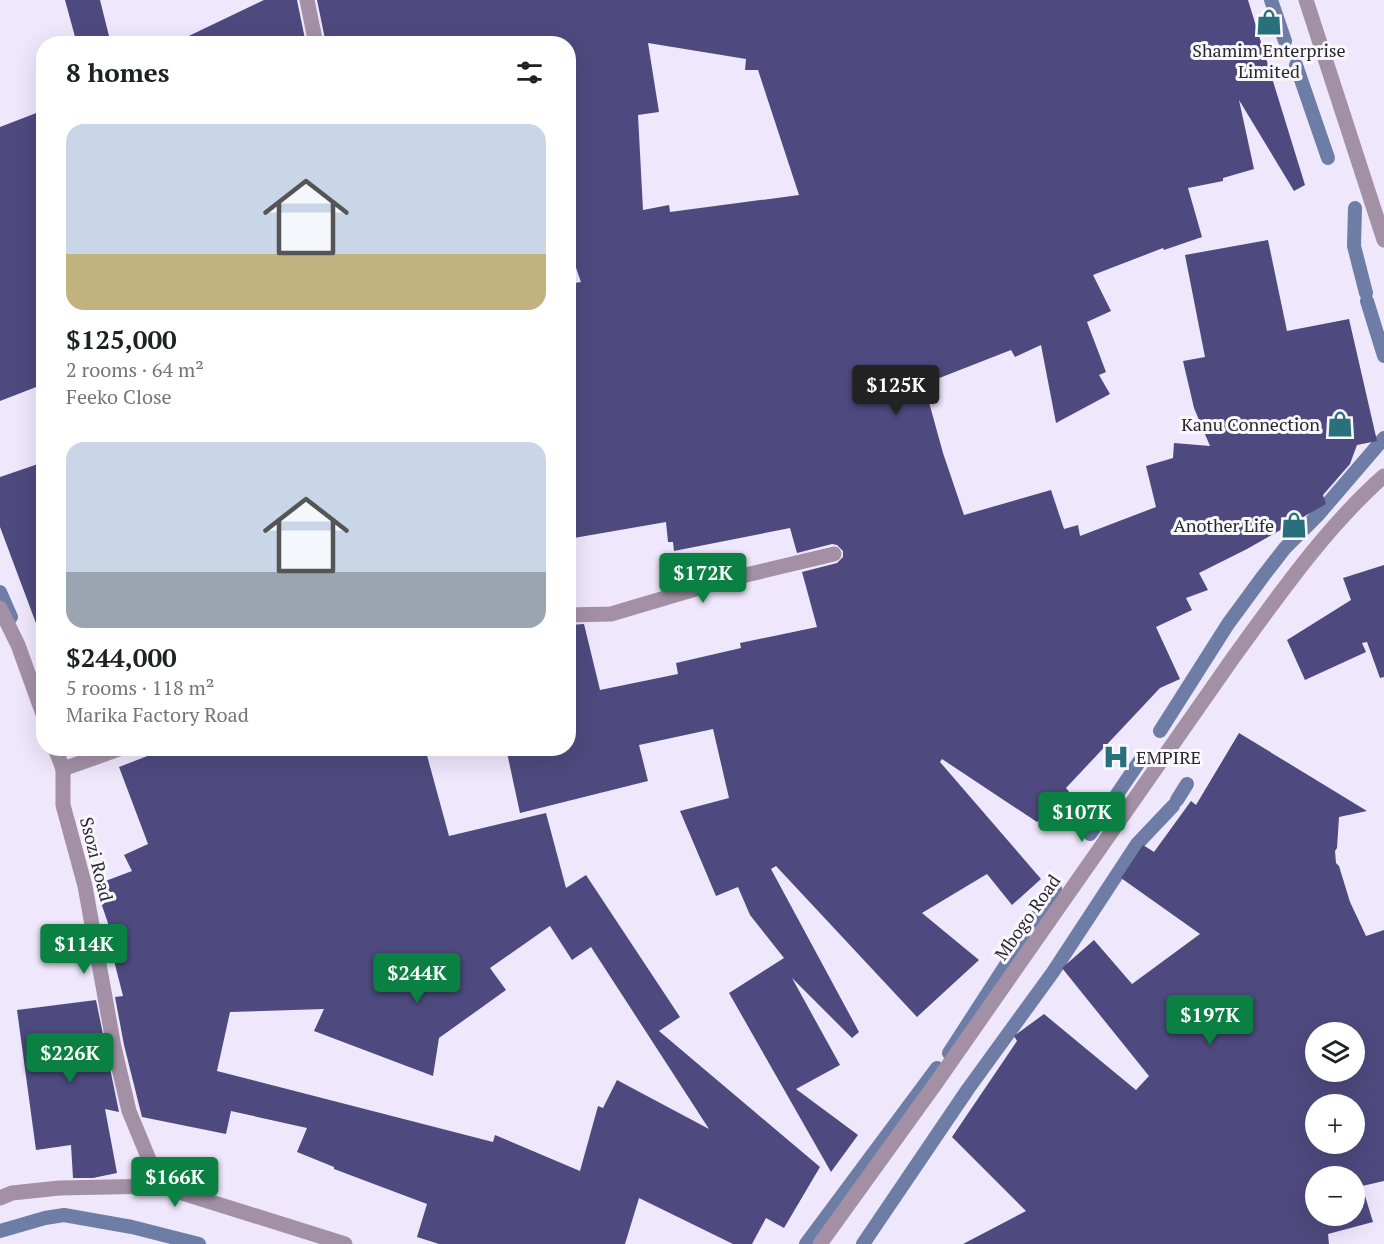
<!DOCTYPE html>
<meta charset="utf-8">
<style>
body{margin:0;font-family:"PT Serif",serif;background:#f6f6f6;color:#202124;height:100vh;display:flex;flex-direction:column;font-size:22px;white-space:nowrap}
*{box-sizing:border-box;margin:0}
p{font-size:20px;color:#757577}
.icon{flex:none;width:33px;height:33px;fill:none;stroke:currentColor;stroke-width:2;stroke-linecap:round;stroke-linejoin:round}
.map{position:relative;flex:1;overflow:hidden}
.panel{position:absolute;left:36px;top:36px;width:540px;height:720px;display:flex;flex-direction:column;background:#fff;border-radius:24px;box-shadow:0 6px 24px #0002}
.panel>*{flex:none}
.tools{position:absolute;left:1305px;top:1022px;display:grid;gap:12px}
.tools a{display:grid;place-items:center;width:60px;height:60px;border-radius:50%;background:#fff;box-shadow:0 6px 24px #0002;font-size:30px}
.price{position:absolute;translate:-50% -51px;padding:0 14px;border-radius:6px;background:#0b8043;color:#fff;font-size:20px;line-height:39px;filter:drop-shadow(0 2px 3px #0008)}
.price::after{content:'';position:absolute;left:50%;top:36px;width:18px;height:14px;margin-left:-9px;background:inherit;clip-path:polygon(0 0,100% 0,50% 100%)}
.price.current{background:#222;color:#fff}
ul{padding:0;list-style:none}
li{display:grid;align-content:center;gap:12px;height:318px;padding:0 30px}
li span{display:grid;place-items:center;height:186px;border-radius:18px;color:#555}
li>.icon{margin-inline-start:auto}
span .icon{width:108px;height:108px;fill:#fffc;stroke-width:1}
li b{font-size:26px}
h2{display:flex;justify-content:space-between;align-items:center;height:72px;padding:0 30px;font-size:26px}
.map>svg:first-child{display:block}
</style>
<div class="map">
<svg width="1384" height="1244" viewBox="0 0 1384 1244">
<rect width="100%" height="100%" fill="#efe7fc"/>
<g fill="none" stroke-linecap="round" stroke-linejoin="round">
<g stroke="#6d7da6" stroke-width="14">
<polyline points="1271,0 1285,41"/>
<polyline points="1296,65 1328,158"/>
<polyline points="1355,208 1354,246 1366,293"/>
<polyline points="1367,301 1384,356"/>
<polyline points="0,592 11,617"/>
<polyline points="1160,731 1228,624 1264,575 1285,548 1318,515 1384,438"/>
<polyline points="1177,800 1187,784"/>
<polyline points="1090,834 1139,762"/>
<polyline points="949,1053 1055,889"/>
<polyline points="0,1231 45,1218 64,1215 132,1227 199,1244"/>
<polyline points="806,1244 937,1068"/>
<polyline points="863,1244 968,1089 1053,972 1137,844 1173,806"/>
</g>
</g>
<g fill="#4e4a7f" fill-rule="evenodd">
<polygon points="65,0 100,0 110,40 77,44"/>
<polygon points="264,0 297,0 306,44 172,44"/>
<path d="M317 0H1248L1305 185 1294 191 1239 100 1254 169 1223 178V181L1188 188 1202 237 1164 250 1163 248 1093 275 1111 311 1087 322 1106 372 1099 375 1110 394 1056 423 1041 345 1015 357 1011 350 924 384 943 453 964 515 1051 490 1064 529 1078 525 1080 536 1156 507 1146 466 1173 458 1174 443 1210 446 1194 408 1183 361 1205 357 1185 255 1268 240 1287 331 1349 319 1377 441 1357 445 1350 464 1323 495 1326 504 1247 549 1199 573 1208 590 1186 598 1192 610 1156 627 1180 679 1160 688 1066 788 1070 793 1037 822 942 759 940 762 1041 879 1012 905 987 874 922 913 979 960 917 1017 776 866 771 869 859 1032 852 1038 792 978 840 1065 796 1089 858 1135 831 1172 729 993 784 958 750 915 738 887 716 896 680 811 729 798 713 729 639 745 648 781 520 813 506 748H568V625L584 624 600 690 678 674 676 663 741 648 740 643 817 627 802 572 837 563 843 557V551L837 545 832 544 797 553 790 528 674 551 673 542H668L666 522 568 539V284L581 282 568 245V44H326ZM648 43 746 59 745 70H758L799 195 670 212 669 205 643 210 638 115 659 112Z"/>
<polygon points="44,110 44,384 0,401 0,127"/>
<polygon points="44,462 44,633 40,634 0,527 0,477"/>
<polygon points="1384,565 1384,677 1380,678 1367,642 1362,643 1366,652 1305,680 1287,640 1351,600 1343,578"/>
<path d="M1239 733 1367 811 1339 817 1337 848 1335 851 1336 863 1339 866 1350 902 1366 936 1384 930V1181L1362 1186 1373 1222 1328 1234 1329 1244H963L1026 1211 952 1137 1017 1041 1014 1036 1044 1014 1136 1090 1149 1076 1062 968 1094 940 1132 984 1200 934 1121 878 1143 845 1154 852 1191 801 1196 805ZM1316 1032H1354V1071H1316ZM1316 1104H1354V1143H1316ZM1316 1176H1354V1215H1316Z"/>
<path d="M168 748H425L449 836 546 813 566 888 586 875 680 1017 659 1031 820 1167 784 1228 766 1218 752 1244H733L639 1198 625 1244H439L417 1237 427 1204 334 1169V1167L297 1152 307 1128 231 1111 226 1134 142 1117 124 1045 115 997 123 996 107 933 111 932 95 885 132 871 124 855 148 844 119 767ZM550 926 572 960 591 947 709 1129 617 1080 603 1108 598 1106 580 1171 495 1135 493 1142 217 1071 230 1012 324 1009 314 1031 433 1076 439 1038 506 990 490 968Z"/>
<polygon points="96,1000 119,1112 105,1109 117,1173 93,1178 73,1178 71,1145 36,1150 17,1010"/>
</g>
<g fill="none" stroke-linecap="round" stroke-linejoin="round">
<g stroke="#a390a5" stroke-width="15">
<polyline points="307,0 316,44"/>
<polyline points="1306,0 1384,240"/>
<polyline points="0,608 18,645 44,717"/>
<polyline points="568,615 611,614 729,579 834,554"/>
<polyline points="55,748 63,769 63,805 85,886 114,1047 129,1111 160,1186"/>
<polyline points="63,769 122,748"/>
<polyline points="0,1198 12,1193 59,1188 160,1186 345,1244"/>
<path d="M820 1244 936 1083 1233 658C1278 596 1326 527 1384 476"/>
</g>
</g>
<defs>
<g id="shop-bare" transform="scale(2.07)"><path d="M-5-2.5h2.3a2.7 3.5 0 0 1 5.4 0H5L5.5 6h-11ZM-1.5-2.5h3a1.5 2.3 0 0 0-3 0Z" fill="#28707b" stroke="#f9f8fc" stroke-width="2.5" paint-order="stroke"/></g>
<g id="hospital-bare" transform="scale(2.07)"><path d="M-5-5h3v3.5h4V-5h3V5h-3V1.5h-4V5h-3Z" fill="#28707b" stroke="#f9f8fc" stroke-width="2.5" paint-order="stroke"/></g>
</defs>
<g fill-rule="evenodd">
<use href="#shop-bare" x="1269" y="22"/>
<use href="#shop-bare" x="1340" y="424"/>
<use href="#shop-bare" x="1294" y="525"/>
<use href="#hospital-bare" x="1116" y="757"/>
</g>
<g text-anchor="middle" dominant-baseline="central" stroke-width="6" stroke-linejoin="round" paint-order="stroke">
<g font-size="18" fill="#2b2830" stroke="#f9f8fc" text-anchor="end">
<text x="1269" y="50" text-anchor="middle">Shamim Enterprise<tspan x="1269" dy="21">Limited</tspan></text>
<text x="1320" y="424">Kanu Connection</text>
<text x="1274" y="525">Another Life</text>
<text x="1136" y="757" text-anchor="start">EMPIRE</text>
</g>
<g font-size="18" fill="#2b2830" stroke="#f9f8fc">
<text transform="translate(97 859) rotate(76)">Ssozi Road</text>
<text transform="translate(1027 917) rotate(-55)">Mbogo Road</text>
</g>
</g>
</svg>
<div class="tools">
<a><svg class="icon" aria-label="layers" viewBox="0 0 24 24"><path d="M12 4l9 5-9 5-9-5zM3 14l9 5 9-5"/></svg></a>
<a>+</a>
<a>−</a>
</div>
<b class="price current" style="left:896px;top:416px">$125K</b>
<b class="price" style="left:703px;top:604px">$172K</b>
<b class="price" style="left:1082px;top:843px">$107K</b>
<b class="price" style="left:84px;top:975px">$114K</b>
<b class="price" style="left:417px;top:1004px">$244K</b>
<b class="price" style="left:1210px;top:1046px">$197K</b>
<b class="price" style="left:70px;top:1084px">$226K</b>
<b class="price" style="left:175px;top:1208px">$166K</b>
<section class="panel">
<h2>8 homes<svg class="icon" aria-label="filters" viewBox="0 0 24 24"><path d="M4 7h16M4 17h16"/><circle cx="9" cy="7" r="2"/><circle cx="15" cy="17" r="2"/></svg></h2>
<ul>
<li><span style="background:linear-gradient(#c9d6e8 70%,#c2b280 0)"><svg class="icon" aria-label="home" viewBox="0 0 24 24"><path d="M3 11l9-7 9 7M6 9v11h12V9"/></svg></span><div><b>$125,000</b><p>2 rooms · 64 m²</p><p>Feeko Close</p></div></li>
<li><span style="background:linear-gradient(#c9d6e8 70%,#9aa5b1 0)"><svg class="icon" aria-label="home" viewBox="0 0 24 24"><path d="M3 11l9-7 9 7M6 9v11h12V9"/></svg></span><div><b>$244,000</b><p>5 rooms · 118 m²</p><p>Marika Factory Road</p></div></li>
</ul>
</section>
</div>
